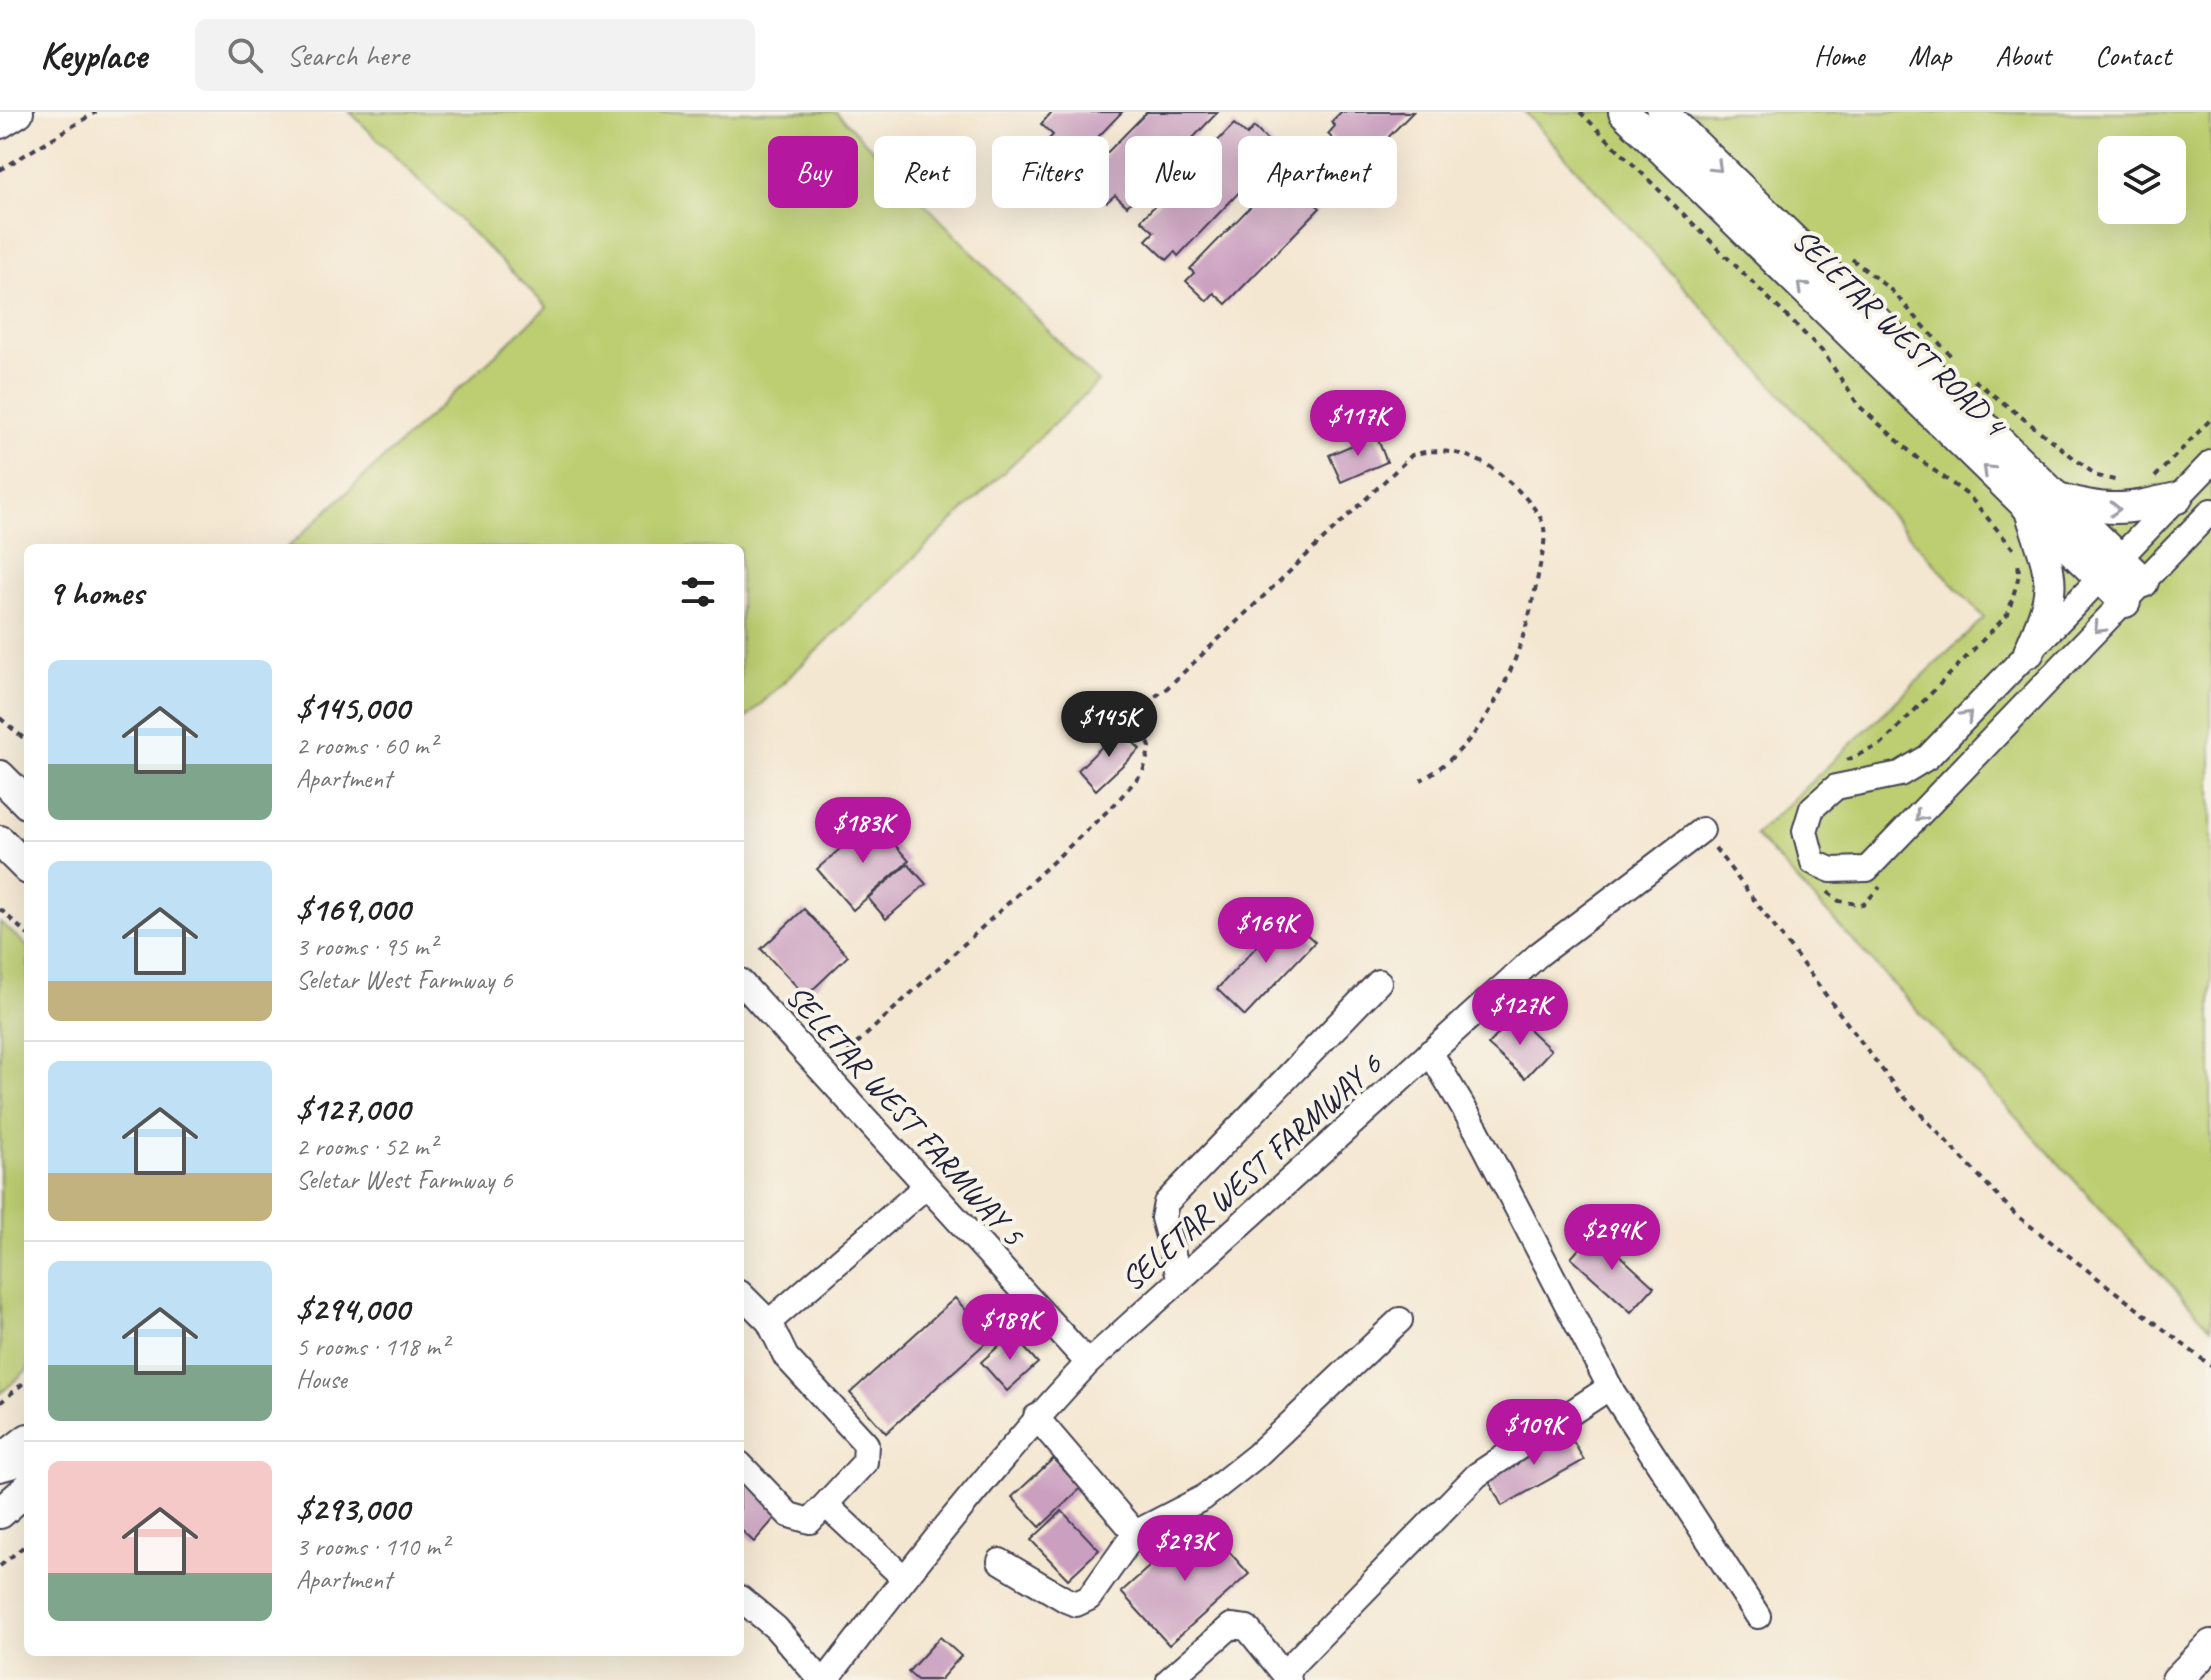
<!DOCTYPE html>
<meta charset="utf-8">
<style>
body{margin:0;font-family:Caveat,sans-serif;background:#f2f2f2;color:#222;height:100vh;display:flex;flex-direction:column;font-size:30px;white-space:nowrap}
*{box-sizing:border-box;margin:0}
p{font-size:26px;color:#767676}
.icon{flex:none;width:44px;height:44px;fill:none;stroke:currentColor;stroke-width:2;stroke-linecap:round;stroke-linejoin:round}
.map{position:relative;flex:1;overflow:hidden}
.drawer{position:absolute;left:24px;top:432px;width:720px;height:1112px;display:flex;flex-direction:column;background:#fff;border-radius:12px;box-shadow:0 8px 32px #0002}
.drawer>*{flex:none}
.guide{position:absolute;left:768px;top:24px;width:760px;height:72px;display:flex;gap:16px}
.controls{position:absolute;left:2098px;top:24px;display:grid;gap:16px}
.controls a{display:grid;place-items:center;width:88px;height:88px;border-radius:12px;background:#fff;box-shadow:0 8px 32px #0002;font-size:40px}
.price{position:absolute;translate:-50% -68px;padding:0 18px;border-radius:28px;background:#b5179e;color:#fff;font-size:26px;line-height:52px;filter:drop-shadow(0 2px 4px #0008)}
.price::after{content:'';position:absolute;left:50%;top:48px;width:24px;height:18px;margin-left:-12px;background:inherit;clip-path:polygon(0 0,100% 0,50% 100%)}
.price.active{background:#222;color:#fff}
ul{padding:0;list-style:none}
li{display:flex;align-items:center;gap:24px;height:200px;padding:0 24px}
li+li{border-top:2px solid #e0e0e0}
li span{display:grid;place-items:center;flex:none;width:224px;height:160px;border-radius:12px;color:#555}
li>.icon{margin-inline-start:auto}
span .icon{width:96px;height:96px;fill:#fffc;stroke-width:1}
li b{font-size:34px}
h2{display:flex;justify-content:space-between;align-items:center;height:96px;padding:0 24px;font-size:34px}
.pill{padding:0 28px;border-radius:12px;background:#fff;box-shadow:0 8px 32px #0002;font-size:28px;line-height:72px}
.pill.active{background:#b5179e;color:#fff}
header{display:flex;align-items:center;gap:48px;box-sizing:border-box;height:112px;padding:0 40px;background:#fff;border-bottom:2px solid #e0e0e0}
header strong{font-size:38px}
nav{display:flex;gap:44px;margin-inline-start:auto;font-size:28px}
.search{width:560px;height:72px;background:#f2f2f2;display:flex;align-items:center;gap:20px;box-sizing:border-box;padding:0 28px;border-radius:12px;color:#767676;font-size:30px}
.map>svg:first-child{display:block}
</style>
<header>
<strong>Keyplace</strong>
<div class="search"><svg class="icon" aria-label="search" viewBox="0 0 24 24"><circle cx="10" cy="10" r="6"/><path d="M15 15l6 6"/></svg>Search here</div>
<nav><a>Home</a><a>Map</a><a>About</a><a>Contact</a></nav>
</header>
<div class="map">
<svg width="2211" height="1568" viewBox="0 0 2211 1568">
<rect width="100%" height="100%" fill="#f7f3e8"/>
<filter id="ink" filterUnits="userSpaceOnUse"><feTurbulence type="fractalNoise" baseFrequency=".0125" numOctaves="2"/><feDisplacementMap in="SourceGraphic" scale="16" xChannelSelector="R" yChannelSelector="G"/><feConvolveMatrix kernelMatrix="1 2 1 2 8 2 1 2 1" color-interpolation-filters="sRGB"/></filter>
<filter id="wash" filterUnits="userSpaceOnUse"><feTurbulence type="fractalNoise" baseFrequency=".006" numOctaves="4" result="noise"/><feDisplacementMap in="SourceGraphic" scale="32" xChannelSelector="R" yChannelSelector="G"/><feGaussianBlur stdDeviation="1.8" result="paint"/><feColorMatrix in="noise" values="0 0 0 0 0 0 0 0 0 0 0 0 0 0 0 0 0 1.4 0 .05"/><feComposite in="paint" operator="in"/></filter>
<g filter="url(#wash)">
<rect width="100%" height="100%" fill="#f4e7d1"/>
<g fill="#bcce71" stroke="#6f7856" stroke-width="2" fill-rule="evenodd">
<polygon points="350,0 836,0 1098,270 740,612 740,436 287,436 547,195"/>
<path d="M1525 0H2211V1216L1755 723 1984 506ZM2112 38H2172V98H2112Z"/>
<polygon points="0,810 28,835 28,1257 0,1282"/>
</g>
<g id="blocks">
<g fill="#ca9fc0">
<polygon points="1052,0 1122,0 1077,47 1074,44 1066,52 1045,31 1053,23 1041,12"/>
<polygon points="1147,0 1218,0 1127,94 1115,83 1107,90 1087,70 1094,62 1090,58"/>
<polygon points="1341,0 1413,0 1368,46 1356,34 1348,42 1328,22 1335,14 1331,10"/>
<polygon points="1234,12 1247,23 1254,15 1275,36 1267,43 1271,47 1178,144 1175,140 1167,148 1146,128 1154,120 1141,108"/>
<polygon points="1294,56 1315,76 1307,85 1320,96 1226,192 1214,181 1207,189 1186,169 1194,161 1190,157 1283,61 1286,64"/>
<polygon points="1376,323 1387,350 1341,370 1329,343"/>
<polygon points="1120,617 1140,637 1096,678 1078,658"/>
<polygon points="873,708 909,749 853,798 817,757"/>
<polygon points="908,752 926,772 886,807 868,786"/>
<polygon points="804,797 848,844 806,884 761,837"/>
<polygon points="1286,803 1315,830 1245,904 1217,877"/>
<polygon points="1515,904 1551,938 1525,966 1488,933"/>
<polygon points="1594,1120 1654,1175 1631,1200 1571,1146"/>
<polygon points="955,1186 991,1226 886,1321 850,1281"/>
<polygon points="1012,1222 1038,1251 1007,1279 981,1250"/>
<polygon points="1566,1317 1584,1348 1502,1394 1485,1362"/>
<polygon points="1053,1347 1081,1376 1040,1415 1012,1385"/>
<polygon points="740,1365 780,1400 754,1430 740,1417"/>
<polygon points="1062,1399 1099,1438 1068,1467 1031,1428"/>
<polygon points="1201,1408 1249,1462 1169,1533 1121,1480"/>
<polygon points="940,1525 961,1544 940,1568 917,1568 908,1560"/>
</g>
</g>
</g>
<g filter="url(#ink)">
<use href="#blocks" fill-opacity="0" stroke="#424052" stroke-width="2"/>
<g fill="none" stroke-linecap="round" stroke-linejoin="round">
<g stroke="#424052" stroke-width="28">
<g id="minor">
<polyline points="2211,351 1928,645 1900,662 1836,675 1812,696 1805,719 1813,750 1831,758 1867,757 2211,399"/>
<polyline points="740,869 1088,1251"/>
<polyline points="1430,940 1476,1017 1613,1281 1758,1504"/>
<polyline points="1180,1168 1163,1106 1166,1091 1379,870"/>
<polyline points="740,1181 769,1210 786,1245 866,1332 865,1350 810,1409 789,1403 740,1352"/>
<polyline points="769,1210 925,1075"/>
<polyline points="1036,1305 1135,1421"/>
<polyline points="0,1357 22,1351 28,1357"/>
<polyline points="827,1394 904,1466"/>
<polyline points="1000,1449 1066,1488 1076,1492 1089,1486 1135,1421 1203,1386 1256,1344 1400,1208"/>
<polyline points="740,1486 776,1516 821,1568"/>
<polyline points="1285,1560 1477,1363 1610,1275"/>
<path d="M826 1568C909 1459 994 1351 1088 1251L1538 843 1702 718"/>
<polyline points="1169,1568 1231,1514 1247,1516 1289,1568"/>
</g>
</g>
<g stroke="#424052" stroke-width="34">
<g id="major">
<polyline points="1624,0 2125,490"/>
<polyline points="1662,0 2143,470"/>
<polyline points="0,11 18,0"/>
<path d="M2055 385C2108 401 2124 398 2177 386"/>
<path d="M2029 540C2059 472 2053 470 2031 402"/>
<polyline points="0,664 28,692"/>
<polyline points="0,729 28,757"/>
<polyline points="0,1349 28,1327"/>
<polyline points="0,1401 28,1376"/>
<polyline points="2177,1568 2211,1533"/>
</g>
</g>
<g stroke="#424052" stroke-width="4" stroke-dasharray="6 6" stroke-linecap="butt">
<polyline points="1580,0 1823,240 1859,294 1916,345 1969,384 2016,440"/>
<polyline points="0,58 96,0"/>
<polyline points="1852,147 1892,179 1951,244"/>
<polyline points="1974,268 2097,364 2119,369"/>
<polyline points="2155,365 2211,307"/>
<polyline points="0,606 28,630"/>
<polyline points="1847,648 1882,632 2008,502 2019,463 2018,448"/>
<polyline points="1715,736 1896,976 2015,1102 2211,1254"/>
<polyline points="1828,780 1839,789 1863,793 1880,775"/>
<polyline points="0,797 28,823"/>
<path d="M839 948 1114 693 1143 660 1150 635 1140 610 1144 592 1166 577 1412 343C1438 335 1464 340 1487 353 1504 363 1534 391 1542 409 1548 423 1542 444 1539 458 1526 534 1493 628 1421 668"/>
<polyline points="0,1291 28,1267"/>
<polyline points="0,1454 28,1431"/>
</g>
<use href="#minor" stroke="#fff" stroke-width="24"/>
<use href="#major" stroke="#fff" stroke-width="30"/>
</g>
<defs><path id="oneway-chevron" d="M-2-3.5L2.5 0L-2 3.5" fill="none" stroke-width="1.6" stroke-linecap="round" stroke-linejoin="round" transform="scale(2)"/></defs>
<g stroke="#9c9ca7">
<use href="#oneway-chevron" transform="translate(1717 55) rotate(44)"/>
<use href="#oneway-chevron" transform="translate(1802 175) rotate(-136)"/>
<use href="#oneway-chevron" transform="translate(1988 358) rotate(-136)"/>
<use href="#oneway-chevron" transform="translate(2115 397) rotate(1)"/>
<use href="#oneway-chevron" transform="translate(2099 516) rotate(134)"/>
<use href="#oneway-chevron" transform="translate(1967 604) rotate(-46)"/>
<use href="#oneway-chevron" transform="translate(1920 704) rotate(134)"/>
</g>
</g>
<g text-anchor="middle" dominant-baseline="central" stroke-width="8" stroke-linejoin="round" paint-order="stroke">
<g font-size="32" fill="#22223b" stroke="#f7f3e8">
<text transform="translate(1899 220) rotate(44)">SELETAR WEST ROAD 4</text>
<text transform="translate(905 1003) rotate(48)">SELETAR WEST FARMWAY 5</text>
<text transform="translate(1251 1060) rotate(-42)">SELETAR WEST FARMWAY 6</text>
</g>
</g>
</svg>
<div class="controls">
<a><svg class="icon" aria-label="layers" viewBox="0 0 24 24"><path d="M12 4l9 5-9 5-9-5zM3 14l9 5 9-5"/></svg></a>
</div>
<b class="price" style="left:1358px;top:346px">$117K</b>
<b class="price active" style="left:1109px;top:647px">$145K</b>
<b class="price" style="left:863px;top:753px">$183K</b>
<b class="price" style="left:1266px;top:853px">$169K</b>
<b class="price" style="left:1520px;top:935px">$127K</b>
<b class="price" style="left:1612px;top:1160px">$294K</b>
<b class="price" style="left:1010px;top:1250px">$189K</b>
<b class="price" style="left:1534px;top:1355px">$109K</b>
<b class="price" style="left:1185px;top:1471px">$293K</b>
<div class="guide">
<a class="pill active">Buy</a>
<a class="pill">Rent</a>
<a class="pill">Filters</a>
<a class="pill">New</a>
<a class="pill">Apartment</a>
</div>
<section class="drawer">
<h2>9 homes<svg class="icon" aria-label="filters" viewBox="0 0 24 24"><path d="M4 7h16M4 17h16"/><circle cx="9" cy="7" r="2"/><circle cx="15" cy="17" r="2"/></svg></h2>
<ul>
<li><span style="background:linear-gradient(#bfe0f5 65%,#7fa58c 0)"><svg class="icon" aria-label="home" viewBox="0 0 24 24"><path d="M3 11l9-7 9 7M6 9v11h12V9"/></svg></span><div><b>$145,000</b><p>2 rooms · 60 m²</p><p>Apartment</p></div></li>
<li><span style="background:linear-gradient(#bfe0f5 75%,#c2b280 0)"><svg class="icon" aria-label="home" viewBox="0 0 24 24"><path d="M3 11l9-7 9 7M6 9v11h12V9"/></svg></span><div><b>$169,000</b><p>3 rooms · 95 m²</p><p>Seletar West Farmway 6</p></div></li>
<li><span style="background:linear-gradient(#bfe0f5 70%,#c2b280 0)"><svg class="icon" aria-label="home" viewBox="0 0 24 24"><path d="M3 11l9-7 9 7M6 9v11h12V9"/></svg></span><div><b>$127,000</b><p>2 rooms · 52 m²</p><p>Seletar West Farmway 6</p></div></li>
<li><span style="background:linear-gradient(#bfe0f5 65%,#7fa58c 0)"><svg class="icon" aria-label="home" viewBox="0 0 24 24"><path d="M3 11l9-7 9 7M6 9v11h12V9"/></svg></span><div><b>$294,000</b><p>5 rooms · 118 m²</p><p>House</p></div></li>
<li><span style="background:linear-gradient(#f6c9c9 70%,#7fa58c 0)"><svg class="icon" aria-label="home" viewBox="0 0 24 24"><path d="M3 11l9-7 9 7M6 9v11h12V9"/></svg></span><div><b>$293,000</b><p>3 rooms · 110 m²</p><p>Apartment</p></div></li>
</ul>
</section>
</div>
